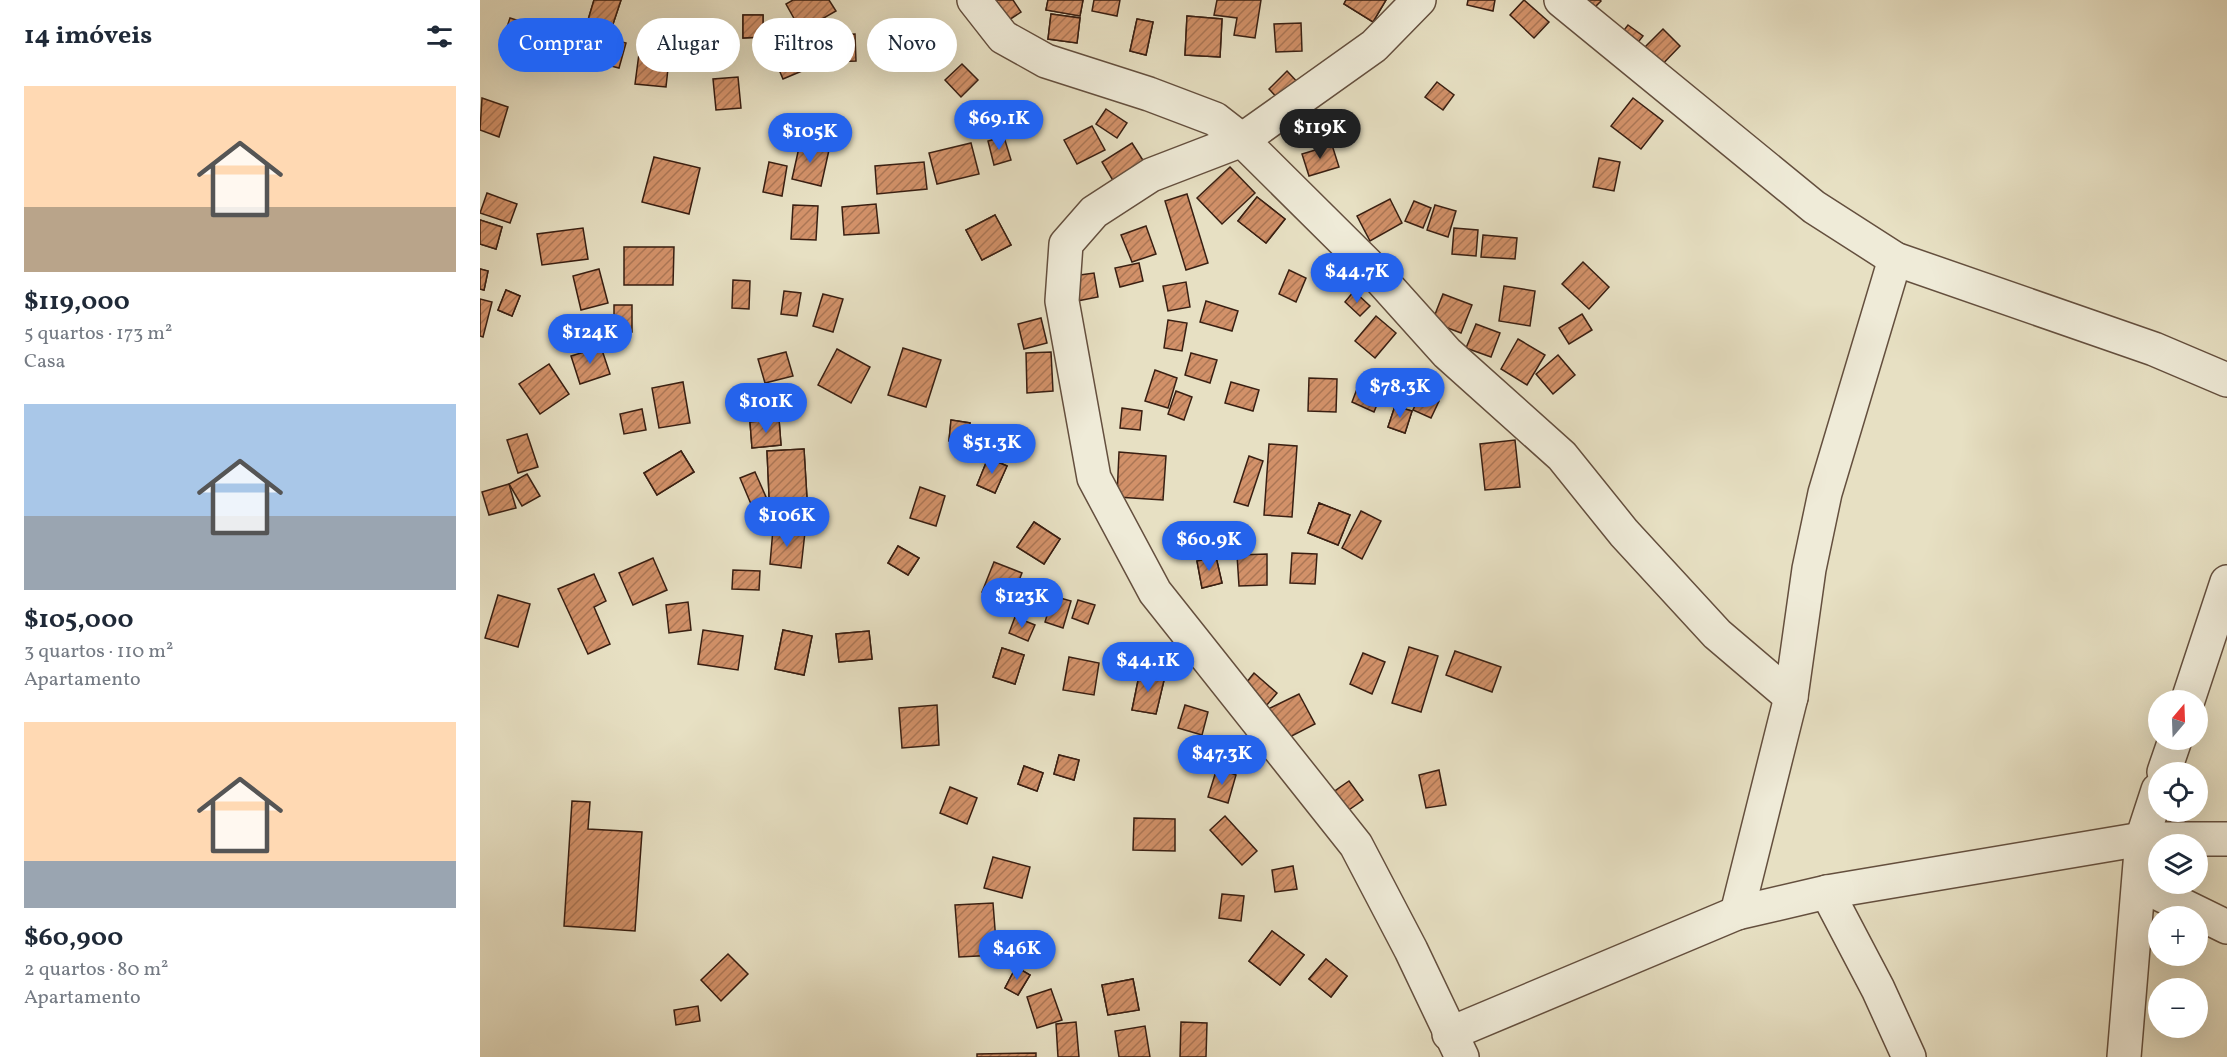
<!DOCTYPE html>
<html lang="pt">
<meta charset="utf-8">
<style>
body{margin:0;font-family:Vollkorn,serif;background:#f6f6f7;color:#1f2937;height:100vh;display:flex;flex-direction:column;font-size:22px;white-space:nowrap}
*{box-sizing:border-box;margin:0}
p{font-size:20px;color:#747a83}
.icon{flex:none;width:33px;height:33px;fill:none;stroke:currentColor;stroke-width:2;stroke-linecap:round;stroke-linejoin:round}
.map{position:relative;flex:1;overflow:hidden}
.drawer{display:flex;flex-direction:column;background:#fff;width:480px}
.drawer>*{flex:none}
.guide{position:absolute;left:18px;top:18px;width:570px;height:54px;display:flex;gap:12px}
.needle{width:39px;rotate:19deg}
.tools{position:absolute;left:1668px;top:690px;display:grid;gap:12px}
.tools a{display:grid;place-items:center;width:60px;height:60px;border-radius:50%;background:#fff;box-shadow:0 6px 24px #0002;font-size:30px}
.price{position:absolute;translate:-50% -51px;padding:0 14px;border-radius:21px;background:#2563eb;color:#fff;font-size:20px;line-height:39px;filter:drop-shadow(0 2px 3px #0008)}
.price::after{content:'';position:absolute;left:50%;top:36px;width:18px;height:14px;margin-left:-9px;background:inherit;clip-path:polygon(0 0,100% 0,50% 100%)}
.price.current{background:#222;color:#fff}
ul{padding:0;list-style:none}
li{display:grid;align-content:center;gap:12px;height:318px;padding:0 24px}
li span{display:grid;place-items:center;height:186px;border-radius:0px;color:#555}
li>.icon{margin-inline-start:auto}
span .icon{width:108px;height:108px;fill:#fffc;stroke-width:1}
li b{font-size:26px}
h2{display:flex;justify-content:space-between;align-items:center;height:72px;padding:0 24px;font-size:26px}
.tag{padding:0 21px;border-radius:27px;background:#fff;box-shadow:0 6px 24px #0002;font-size:21px;line-height:54px}
.tag.current{background:#2563eb;color:#fff}
main{display:flex;flex:1;min-height:0}
.map>svg:first-child{display:block}
</style>
<main>
<section class="drawer">
<h2>14 imóveis<svg class="icon" aria-label="filters" viewBox="0 0 24 24"><path d="M4 7h16M4 17h16"/><circle cx="9" cy="7" r="2"/><circle cx="15" cy="17" r="2"/></svg></h2>
<ul>
<li><span style="background:linear-gradient(#ffd9b3 65%,#b9a48a 0)"><svg class="icon" aria-label="home" viewBox="0 0 24 24"><path d="M3 11l9-7 9 7M6 9v11h12V9"/></svg></span><div><b>$119,000</b><p>5 quartos · 173 m²</p><p>Casa</p></div></li>
<li><span style="background:linear-gradient(#a9c7e8 60%,#9aa5b1 0)"><svg class="icon" aria-label="home" viewBox="0 0 24 24"><path d="M3 11l9-7 9 7M6 9v11h12V9"/></svg></span><div><b>$105,000</b><p>3 quartos · 110 m²</p><p>Apartamento</p></div></li>
<li><span style="background:linear-gradient(#ffd9b3 75%,#9aa5b1 0)"><svg class="icon" aria-label="home" viewBox="0 0 24 24"><path d="M3 11l9-7 9 7M6 9v11h12V9"/></svg></span><div><b>$60,900</b><p>2 quartos · 80 m²</p><p>Apartamento</p></div></li>
</ul>
</section>
<div class="map">
<svg width="1747" height="1057" viewBox="0 0 1747 1057">
<defs>
<pattern id="building-hatch" width="6" height="6" patternUnits="userSpaceOnUse" patternTransform="scale(1.5)"><rect width="6" height="6" fill="#d29169"/><path d="M-1 1l2-2M0 6l6-6M5 7l2-2" fill="none" stroke="#ab7655"/></pattern>
</defs>
<rect width="100%" height="100%" fill="#e7e0c3"/>
<filter id="stains"><feTurbulence type="fractalNoise" baseFrequency=".00333" numOctaves="4"/><feColorMatrix values="0 0 0 0 .2 0 0 0 0 .09 0 0 0 0 .02 0 0 0 .5 -.17"/></filter>
<radialGradient id="worn" r=".72"><stop offset=".6" stop-color="#630" stop-opacity="0"/><stop offset="1" stop-color="#630" stop-opacity=".3"/></radialGradient>
<g fill="url(#building-hatch)" stroke="#391f12" stroke-width="1.5">
<polygon points="114,0 141,0 132,27 108,20"/>
<polygon points="114,0 141,0 132,27 108,20"/>
<polygon points="313,0 349,0 356,11 321,31 306,4"/>
<polygon points="504,0 533,0 541,12 520,26"/>
<polygon points="568,0 603,0 600,16 566,10"/>
<polygon points="568,0 603,0 600,16 566,10"/>
<polygon points="614,0 640,0 637,16 612,11"/>
<polygon points="737,0 781,0 775,38 754,35 757,18 734,15"/>
<polygon points="866,0 906,0 893,22 864,4"/>
<polygon points="866,0 906,0 893,22 864,4"/>
<polygon points="988,0 1015,0 1013,11 987,5"/>
<polygon points="1044,0 1069,22 1054,38 1030,15"/>
<polygon points="1088,0 1120,0 1121,1 1105,17"/>
<polygon points="571,14 600,18 597,43 568,39"/>
<polygon points="571,14 600,18 597,43 568,39"/>
<polygon points="263,15 283,15 283,37 263,38"/>
<polygon points="263,15 283,15 283,37 263,38"/>
<polygon points="707,16 742,19 740,57 705,55"/>
<polygon points="707,16 742,19 740,57 705,55"/>
<polygon points="30,18 78,33 68,63 20,48"/>
<polygon points="657,19 673,22 666,55 650,51"/>
<polygon points="657,19 673,22 666,55 650,51"/>
<polygon points="821,23 822,51 796,52 794,24"/>
<polygon points="1148,25 1163,36 1149,54 1134,43"/>
<polygon points="1183,29 1200,46 1174,73 1156,56"/>
<polygon points="314,33 329,68 303,79 288,44"/>
<polygon points="375,34 376,61 347,62 346,35"/>
<polygon points="131,39 146,43 139,68 123,64"/>
<polygon points="446,39 453,60 430,67 422,47"/>
<polygon points="160,46 190,50 186,87 155,84"/>
<polygon points="482,64 498,80 481,97 465,80"/>
<polygon points="807,71 822,87 804,105 789,89"/>
<polygon points="258,77 261,108 236,110 233,79"/>
<polygon points="957,82 974,95 963,110 945,97"/>
<polygon points="2,98 28,107 19,137 0,130"/>
<polygon points="1153,98 1183,121 1161,149 1131,126"/>
<polygon points="626,109 647,123 637,138 616,124"/>
<polygon points="612,126 625,150 597,164 584,140"/>
<polygon points="524,137 531,160 514,165 508,141"/>
<polygon points="320,143 349,150 341,186 312,179"/>
<polygon points="491,143 499,174 457,184 449,153"/>
<polygon points="652,143 666,165 635,184 622,162"/>
<polygon points="852,145 859,167 829,176 822,154"/>
<polygon points="174,157 220,168 209,214 162,202"/>
<polygon points="1119,158 1140,162 1134,191 1113,187"/>
<polygon points="289,162 307,166 302,196 283,192"/>
<polygon points="444,162 447,189 397,194 395,166"/>
<polygon points="750,167 775,193 742,224 717,198"/>
<polygon points="7,193 37,204 30,223 0,213"/>
<polygon points="707,194 728,263 706,270 685,201"/>
<polygon points="777,197 805,219 786,243 758,221"/>
<polygon points="777,197 805,219 786,243 758,221"/>
<polygon points="910,199 922,223 890,241 877,216"/>
<polygon points="934,201 951,208 943,228 925,221"/>
<polygon points="396,204 399,233 364,235 362,207"/>
<polygon points="313,205 338,206 336,240 311,239"/>
<polygon points="955,205 976,211 968,237 947,230"/>
<polygon points="515,215 531,245 502,260 486,230"/>
<polygon points="515,215 531,245 502,260 486,230"/>
<polygon points="0,220 22,227 16,249 0,244"/>
<polygon points="0,220 22,227 16,249 0,244"/>
<polygon points="666,226 676,254 652,262 641,235"/>
<polygon points="103,228 108,259 62,265 57,234"/>
<polygon points="974,228 998,230 996,256 972,254"/>
<polygon points="1003,235 1037,238 1035,259 1001,257"/>
<polygon points="144,247 194,247 193,285 144,285"/>
<polygon points="1103,262 1129,287 1109,309 1082,284"/>
<polygon points="659,263 663,281 640,287 635,268"/>
<polygon points="0,269 8,271 4,290 0,289"/>
<polygon points="0,269 8,271 4,290 0,289"/>
<polygon points="119,269 128,303 101,310 93,276"/>
<polygon points="809,270 826,278 816,302 799,294"/>
<polygon points="614,273 618,297 597,301 593,276"/>
<polygon points="253,280 270,281 269,309 252,308"/>
<polygon points="706,282 710,307 688,311 683,286"/>
<polygon points="1024,286 1055,291 1050,326 1019,321"/>
<polygon points="26,290 40,296 32,316 18,310"/>
<polygon points="26,290 40,296 32,316 18,310"/>
<polygon points="304,291 321,293 317,316 301,314"/>
<polygon points="874,291 890,306 880,316 865,302"/>
<polygon points="343,294 363,299 353,332 333,326"/>
<polygon points="963,294 992,305 981,333 952,322"/>
<polygon points="0,299 12,302 3,337 0,336"/>
<polygon points="726,301 758,311 752,331 720,322"/>
<rect x="134" y="305" width="18" height="27"/>
<polygon points="1102,314 1112,330 1089,344 1079,328"/>
<polygon points="896,316 916,333 895,358 875,341"/>
<polygon points="561,318 567,343 544,349 538,324"/>
<polygon points="688,320 707,323 702,351 684,348"/>
<polygon points="996,324 1020,333 1011,357 986,348"/>
<polygon points="1038,339 1065,355 1047,385 1021,369"/>
<polygon points="121,347 130,374 100,384 91,356"/>
<polygon points="423,348 461,360 446,407 408,395"/>
<polygon points="357,349 390,367 371,403 338,385"/>
<polygon points="306,352 313,376 285,383 278,359"/>
<polygon points="571,352 573,391 547,393 546,353"/>
<polygon points="711,353 737,360 730,383 705,375"/>
<polygon points="1078,355 1095,375 1073,394 1056,374"/>
<polygon points="69,364 89,394 60,414 39,384"/>
<polygon points="675,370 697,378 688,408 665,401"/>
<polygon points="829,378 857,379 856,412 828,411"/>
<polygon points="880,381 903,390 894,412 872,402"/>
<polygon points="203,382 210,423 179,428 172,388"/>
<polygon points="751,382 779,390 773,411 745,403"/>
<polygon points="696,391 712,397 704,420 688,414"/>
<polygon points="941,393 959,401 951,418 933,410"/>
<polygon points="915,406 932,411 925,433 908,427"/>
<polygon points="915,406 932,411 925,433 908,427"/>
<polygon points="642,408 662,411 660,430 640,428"/>
<polygon points="162,409 166,430 144,434 140,414"/>
<polygon points="299,419 301,445 272,448 270,422"/>
<polygon points="299,419 301,445 272,448 270,422"/>
<polygon points="471,420 490,423 487,444 469,441"/>
<polygon points="471,420 490,423 487,444 469,441"/>
<polygon points="47,434 58,467 38,473 27,440"/>
<polygon points="1035,440 1040,487 1005,490 1000,444"/>
<polygon points="789,444 817,446 812,517 784,515"/>
<polygon points="324,449 328,515 290,517 287,451"/>
<polygon points="324,449 328,515 290,517 287,451"/>
<polygon points="201,451 214,472 177,495 164,473"/>
<polygon points="201,451 214,472 177,495 164,473"/>
<polygon points="639,452 686,456 683,500 637,497"/>
<polygon points="769,456 783,461 768,506 754,502"/>
<polygon points="508,458 527,466 515,493 497,485"/>
<polygon points="508,458 527,466 515,493 497,485"/>
<polygon points="275,472 286,497 271,504 260,478"/>
<polygon points="47,474 60,496 42,506 29,484"/>
<polygon points="29,484 36,508 9,515 2,492"/>
<polygon points="440,487 465,496 456,526 430,518"/>
<polygon points="839,503 870,515 858,545 828,533"/>
<polygon points="839,503 870,515 858,545 828,533"/>
<polygon points="881,511 901,521 882,559 862,548"/>
<polygon points="554,522 580,539 564,564 537,547"/>
<polygon points="554,522 580,539 564,564 537,547"/>
<polygon points="293,529 325,532 321,568 290,564"/>
<polygon points="418,546 439,558 428,575 408,563"/>
<polygon points="418,546 439,558 428,575 408,563"/>
<polygon points="812,553 837,554 835,584 810,583"/>
<polygon points="787,554 787,585 759,586 757,555"/>
<polygon points="736,557 742,583 722,588 717,561"/>
<polygon points="736,557 742,583 722,588 717,561"/>
<polygon points="173,558 187,590 153,605 139,573"/>
<polygon points="514,562 542,573 530,603 502,592"/>
<polygon points="253,570 280,571 279,590 252,589"/>
<polygon points="114,574 126,601 114,607 130,644 108,654 78,589"/>
<polygon points="550,582 571,594 557,615 537,602"/>
<polygon points="18,595 50,604 38,647 5,638"/>
<polygon points="573,596 591,601 583,628 565,622"/>
<polygon points="598,600 615,605 608,624 592,618"/>
<polygon points="208,602 211,630 189,633 186,605"/>
<polygon points="535,617 555,625 548,641 529,633"/>
<polygon points="223,630 263,636 258,670 218,664"/>
<polygon points="303,630 332,636 324,675 295,669"/>
<polygon points="303,630 332,636 324,675 295,669"/>
<polygon points="389,631 392,659 359,662 356,634"/>
<polygon points="389,631 392,659 359,662 356,634"/>
<polygon points="929,647 958,656 941,712 912,703"/>
<polygon points="522,648 544,655 535,684 513,677"/>
<polygon points="522,648 544,655 535,684 513,677"/>
<polygon points="975,651 1021,667 1012,692 966,675"/>
<polygon points="883,653 905,662 892,694 870,684"/>
<polygon points="589,657 619,663 614,695 583,690"/>
<polygon points="660,671 685,676 676,714 652,710"/>
<polygon points="660,671 685,676 676,714 652,710"/>
<polygon points="774,673 797,693 781,712 758,693"/>
<polygon points="819,694 835,724 802,741 786,710"/>
<polygon points="457,705 459,745 422,748 419,708"/>
<polygon points="705,705 728,712 722,735 698,728"/>
<polygon points="579,755 599,760 594,780 574,774"/>
<polygon points="579,755 599,760 594,780 574,774"/>
<polygon points="544,766 563,773 557,791 538,784"/>
<polygon points="544,766 563,773 557,791 538,784"/>
<polygon points="737,768 756,775 748,803 728,797"/>
<polygon points="959,770 966,805 946,808 939,775"/>
<polygon points="869,781 883,800 863,814 849,795"/>
<polygon points="470,787 497,798 487,824 460,813"/>
<polygon points="92,801 110,802 108,829 162,832 155,931 84,926"/>
<polygon points="745,816 777,851 762,865 730,830"/>
<polygon points="654,818 695,819 695,851 653,850"/>
<polygon points="513,857 550,867 542,898 504,888"/>
<polygon points="813,866 817,889 795,892 792,870"/>
<polygon points="742,894 764,896 761,921 739,918"/>
<polygon points="513,903 517,955 479,957 475,905"/>
<polygon points="792,931 824,955 800,985 769,961"/>
<polygon points="792,931 824,955 800,985 769,961"/>
<polygon points="248,954 268,974 241,1001 221,980"/>
<polygon points="846,959 867,976 851,997 829,979"/>
<polygon points="846,959 867,976 851,997 829,979"/>
<polygon points="536,967 550,975 538,995 525,988"/>
<polygon points="536,967 550,975 538,995 525,988"/>
<polygon points="653,979 659,1010 628,1015 622,985"/>
<polygon points="653,979 659,1010 628,1015 622,985"/>
<polygon points="571,989 582,1020 557,1028 547,997"/>
<polygon points="218,1006 220,1021 196,1025 194,1010"/>
<polygon points="596,1022 599,1057 578,1057 576,1024"/>
<polygon points="701,1022 727,1023 726,1057 700,1057"/>
<polygon points="665,1026 670,1057 639,1057 635,1031"/>
<polygon points="556,1053 556,1057 497,1057 497,1054"/>
</g>
<g fill="none" stroke-linecap="round" stroke-linejoin="round">
<g stroke="#644f3e" stroke-width="36">
<g id="minor">
<polyline points="494,0 523,37 566,61 669,94 735,119 762,140 887,264 967,353 1082,456 1144,533 1237,634 1311,697"/>
<polyline points="939,0 894,46 762,140 671,175 614,212 586,244 582,301 614,478 675,592 876,845 931,950 982,1057"/>
<polyline points="1081,0 1334,207 1415,259 1674,349 1747,380"/>
<polyline points="1708,700 1747,582"/>
<polyline points="1684,772 1695,740"/>
<polyline points="1659,884 1747,927"/>
<polyline points="1347,892 1398,989 1429,1057"/>
<polyline points="1257,913 1311,697 1329,569 1345,493 1415,259"/>
<polyline points="969,1034 1257,913 1347,892 1662,839 1747,839"/>
<polyline points="1644,1057 1662,839 1678,790"/>
</g>
</g>
<use href="#minor" stroke="#efebd8" stroke-width="33"/>
</g>
<rect width="100%" height="100%" filter="url(#stains)"/>
<rect width="100%" height="100%" fill="url(#worn)"/>
</svg>
<div class="tools">
<a><svg class="needle" viewBox="-14 -14 28 28"><path d="M0-13l5 13h-10z" fill="#e53935"/><path d="M0 13l5-13h-10z" fill="#747a83"/></svg></a>
<a><svg class="icon" aria-label="locate" viewBox="0 0 24 24"><circle cx="12" cy="12" r="6"/><path d="M12 2v4M12 18v4M2 12h4M18 12h4"/></svg></a>
<a><svg class="icon" aria-label="layers" viewBox="0 0 24 24"><path d="M12 4l9 5-9 5-9-5zM3 14l9 5 9-5"/></svg></a>
<a>+</a>
<a>−</a>
</div>
<b class="price" style="left:519px;top:151px">$69.1K</b>
<b class="price current" style="left:840px;top:160px">$119K</b>
<b class="price" style="left:330px;top:164px">$105K</b>
<b class="price" style="left:877px;top:304px">$44.7K</b>
<b class="price" style="left:110px;top:365px">$124K</b>
<b class="price" style="left:920px;top:419px">$78.3K</b>
<b class="price" style="left:286px;top:434px">$101K</b>
<b class="price" style="left:512px;top:475px">$51.3K</b>
<b class="price" style="left:307px;top:548px">$106K</b>
<b class="price" style="left:729px;top:572px">$60.9K</b>
<b class="price" style="left:542px;top:629px">$123K</b>
<b class="price" style="left:668px;top:693px">$44.1K</b>
<b class="price" style="left:742px;top:786px">$47.3K</b>
<b class="price" style="left:537px;top:981px">$46K</b>
<div class="guide">
<a class="tag current">Comprar</a>
<a class="tag">Alugar</a>
<a class="tag">Filtros</a>
<a class="tag">Novo</a>
</div>
</div>
</main>
